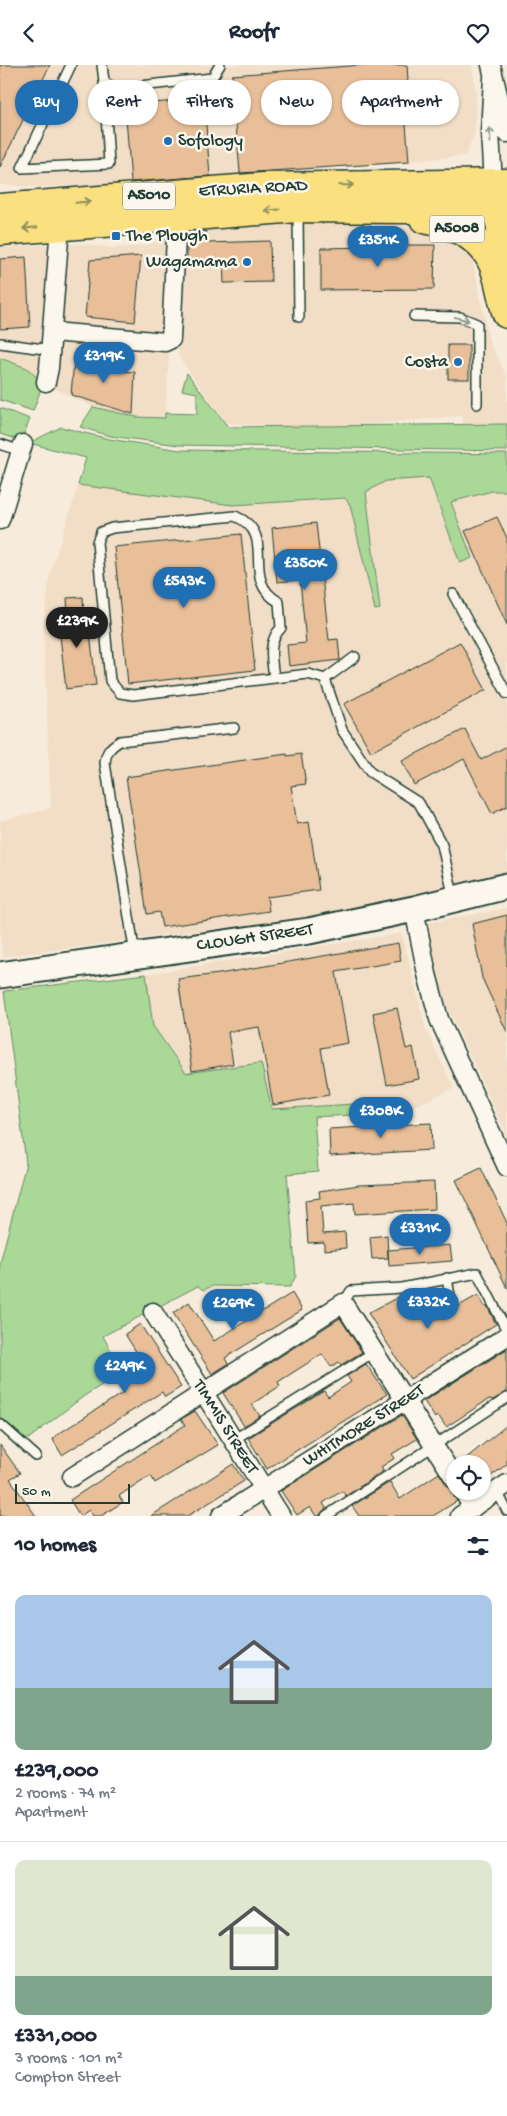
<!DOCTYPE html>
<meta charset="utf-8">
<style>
body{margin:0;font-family:"Gochi Hand",sans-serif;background:#f6f6f7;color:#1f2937;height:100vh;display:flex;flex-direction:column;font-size:19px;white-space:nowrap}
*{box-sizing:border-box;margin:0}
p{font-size:16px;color:#747a83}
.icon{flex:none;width:28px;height:28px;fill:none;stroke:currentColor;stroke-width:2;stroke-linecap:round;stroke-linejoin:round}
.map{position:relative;height:1451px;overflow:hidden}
.sheet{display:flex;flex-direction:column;background:#fff;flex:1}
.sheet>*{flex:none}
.guide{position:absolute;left:15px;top:15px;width:478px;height:45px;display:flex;gap:10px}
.fabs{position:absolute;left:446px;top:1390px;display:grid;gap:10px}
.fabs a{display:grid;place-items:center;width:45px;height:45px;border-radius:50%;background:#fff;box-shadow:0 1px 4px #0004;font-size:25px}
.scale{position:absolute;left:15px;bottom:12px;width:115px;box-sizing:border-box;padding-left:5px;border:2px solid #1f3d34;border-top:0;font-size:14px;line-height:18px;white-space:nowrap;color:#1f3d34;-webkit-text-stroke:4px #fbf7ec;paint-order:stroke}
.price{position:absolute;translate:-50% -42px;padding:0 11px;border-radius:18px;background:#1f6fb2;color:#fff;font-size:16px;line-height:32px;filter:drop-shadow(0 1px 2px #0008)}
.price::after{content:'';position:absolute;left:50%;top:30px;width:15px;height:11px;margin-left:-8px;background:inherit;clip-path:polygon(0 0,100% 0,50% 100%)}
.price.on{background:#222;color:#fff}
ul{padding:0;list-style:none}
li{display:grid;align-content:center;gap:10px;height:265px;padding:0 15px}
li+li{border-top:1px solid #e0e1e3}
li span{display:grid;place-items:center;height:155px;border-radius:10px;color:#555}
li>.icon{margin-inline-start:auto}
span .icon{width:90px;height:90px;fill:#fffc;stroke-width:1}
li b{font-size:21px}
h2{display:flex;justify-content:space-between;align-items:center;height:60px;padding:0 15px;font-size:21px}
.chip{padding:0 18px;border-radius:22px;background:#fff;box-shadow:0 1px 4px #0004;font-size:18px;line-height:45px}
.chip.on{background:#1f6fb2;color:#fff}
header{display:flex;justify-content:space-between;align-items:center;height:65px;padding:0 15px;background:#fff;font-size:22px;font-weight:800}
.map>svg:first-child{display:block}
</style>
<header><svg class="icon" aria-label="back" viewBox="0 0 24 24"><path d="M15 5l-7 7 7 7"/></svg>Roofr<svg class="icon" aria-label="heart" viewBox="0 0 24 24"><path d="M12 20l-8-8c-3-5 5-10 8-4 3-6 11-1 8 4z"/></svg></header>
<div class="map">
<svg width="507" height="1451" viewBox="0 0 507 1451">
<rect width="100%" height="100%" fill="#f7ecdb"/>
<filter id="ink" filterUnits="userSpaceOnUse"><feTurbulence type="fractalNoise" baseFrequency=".02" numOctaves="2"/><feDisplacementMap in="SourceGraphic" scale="10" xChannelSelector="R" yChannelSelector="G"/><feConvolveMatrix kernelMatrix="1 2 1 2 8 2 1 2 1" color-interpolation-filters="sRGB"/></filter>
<g filter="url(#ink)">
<g fill="#f2dec7">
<polygon points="0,0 472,0 476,29 475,68 465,91 131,119 39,122 0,120"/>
<polygon points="344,153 440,166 467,186 473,197 490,279 507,311 507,368 463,368 463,351 311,365 226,358 178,291 179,234 184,231 183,161"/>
<polygon points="171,171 168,269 169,291 165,353 137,352 93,342 43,318 0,302 0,182 79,179 115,183 146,180"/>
<polygon points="87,393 441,409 507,421 507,805 468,818 336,848 3,892 0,869 0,756 51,743 43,564 50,509"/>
<polygon points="507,843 507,1071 439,924 426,858"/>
<polygon points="402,868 426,965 454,1023 400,1048 371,1049 371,1038 272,1045 260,998 186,1008 153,961 146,909"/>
</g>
<g fill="#aad897" stroke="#648a66">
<polygon points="0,293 27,303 43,318 33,346 0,335"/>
<polygon points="187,308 228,362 507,359 507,386 179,380 110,371 80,362 93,342 137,352 165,353 165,348 197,349 197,328 182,325"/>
<polygon points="0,343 30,354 21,376 0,369"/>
<polygon points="61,362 109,374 180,385 507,389 507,426 492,426 451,437 472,493 460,498 429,413 386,416 366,427 380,544 375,545 350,440 345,433 233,440 78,420 86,393 29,378"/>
<polygon points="146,909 153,961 186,1008 261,998 272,1044 371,1038 371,1049 314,1052 318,1106 287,1109 296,1211 290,1222 213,1221 203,1225 198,1221 103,1271 123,1307 84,1331 27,1375 0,1352 0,1198 26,1098 4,926"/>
</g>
<g fill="#e8bf98" stroke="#1f3d34">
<polygon points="0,0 50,0 0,102"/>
<polygon points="362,0 407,0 408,15 403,21 409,97 240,108 232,10"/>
<polygon points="204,34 210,111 131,117 125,40"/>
<polygon points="206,166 207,178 270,176 271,217 224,218 223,193 187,197 187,168"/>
<polygon points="374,180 435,180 434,224 321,225 321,183 374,182"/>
<polygon points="141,191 135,257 85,252 90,195"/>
<polygon points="26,192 30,262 0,264 0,194"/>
<rect x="448" y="280" width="21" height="34"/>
<polygon points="74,295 118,297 118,306 135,307 133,349 71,330"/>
<polygon points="497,452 507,473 507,560 465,466"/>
<polygon points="316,458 329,575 338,574 340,595 289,601 287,580 306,578 300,515 277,517 272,463"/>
<polygon points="241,469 255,605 128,619 114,482"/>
<polygon points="83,532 85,568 90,568 96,620 66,624 60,571 69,570 67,533"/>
<polygon points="460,577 486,625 371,687 344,639"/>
<polygon points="465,664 481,695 507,681 507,741 492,749 464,694 414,720 402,696"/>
<polygon points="287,689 287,691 301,689 306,719 291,721 297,759 309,757 319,825 267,832 269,846 162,862 159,847 147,849 126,712"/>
<polygon points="507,850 507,967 482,913 472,859"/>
<polygon points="398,878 401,896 336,907 348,978 321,983 329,1030 273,1040 259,962 228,967 233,999 192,1006 178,914 219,909"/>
<polygon points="397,943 406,984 413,982 419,1014 387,1020 373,948"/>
<polygon points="431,1058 432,1085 330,1091 329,1064"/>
<polygon points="481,1103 507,1158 507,1223 456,1115"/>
<polygon points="434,1117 435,1144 355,1149 354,1138 321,1141 323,1169 345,1167 346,1183 324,1185 324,1177 308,1178 305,1135 320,1133 319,1126 359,1120"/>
<polygon points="387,1170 388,1193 372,1194 370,1172"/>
<polygon points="450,1180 452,1196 389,1201 388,1185"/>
<polygon points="419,1226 429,1242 429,1250 436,1254 478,1230 485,1242 487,1241 496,1259 410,1314 368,1248 404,1229"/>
<polygon points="292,1228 302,1245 225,1293 228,1299 212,1309 173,1248 189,1237 214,1276"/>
<polygon points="340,1253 362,1287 341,1300 339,1297 331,1302 322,1289 278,1317 280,1321 252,1339 260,1351 244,1361 223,1328"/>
<polygon points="140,1259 181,1322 165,1332 162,1327 62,1390 53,1375 55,1371 124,1327 121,1322 147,1304 125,1269"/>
<polygon points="507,1284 507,1327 493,1335 489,1334 446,1362 438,1350 435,1353 424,1336"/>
<polygon points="366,1299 387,1329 267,1404 248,1373 324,1326 328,1332 351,1317 347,1311"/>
<polygon points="195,1346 218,1380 155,1418 151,1411 141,1416 119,1431 123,1437 101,1451 93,1451 89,1445 80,1451 70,1435 185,1360 181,1354"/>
<polygon points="402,1350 417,1374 392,1389 395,1393 381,1402 383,1406 346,1431 342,1426 323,1438 326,1443 319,1451 316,1451 310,1442 297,1450 281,1426"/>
<polygon points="507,1360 507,1399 482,1418 482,1399 459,1399"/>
<polygon points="0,1380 20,1408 10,1414 36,1451 0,1451"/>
<polygon points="233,1399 244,1416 204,1441 187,1451 151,1451"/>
<polygon points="439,1408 457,1436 433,1451 359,1451 352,1441 390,1417 400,1434"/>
</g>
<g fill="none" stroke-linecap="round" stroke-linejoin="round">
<g stroke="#1f3d34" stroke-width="12">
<g id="lane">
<polyline points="71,0 22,103 109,99 104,16"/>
<polyline points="102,0 104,16 113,24 212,13 220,0"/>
<polyline points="298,146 299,252"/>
<polyline points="414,251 460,252 477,259 477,339"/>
<polyline points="0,278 51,285"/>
<polyline points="0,379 21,386"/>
<polyline points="453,529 507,629"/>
<polyline points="355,592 325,614 342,665 370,707 419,738 442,780 454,834"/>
<path d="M274 613C272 595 267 577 281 563L279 537C238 514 280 470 235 451L112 463 101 467 97 477 110 616 120 628 133 630 308 609 325 614"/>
<path d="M135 890 105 698C106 687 110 682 120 676L234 663"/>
<polyline points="343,1238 351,1226 402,1223 477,1208 507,1266"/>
<polyline points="434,1246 450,1231 447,1213"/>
<polyline points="0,1359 36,1391"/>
<polyline points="233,1375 374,1287"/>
<polyline points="497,1426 507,1446"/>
<polyline points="326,1451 507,1333"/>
</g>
</g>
<g stroke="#1f3d34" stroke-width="21">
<g id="street">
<polyline points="491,0 507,68"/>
<polyline points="493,13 490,67 493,119"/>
<polyline points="53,267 165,277 171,274 177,151"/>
<polyline points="46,317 49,303 60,161 58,152"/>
<polyline points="0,455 23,379"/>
<polyline points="414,844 427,909 439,954 507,1102"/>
<polyline points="153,1247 281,1451"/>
<polyline points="72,1412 343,1238 455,1414"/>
<polyline points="463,1426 473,1443"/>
<polyline points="221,1451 507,1271"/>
<polyline points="460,1451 507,1419"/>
</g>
</g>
<g stroke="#1f3d34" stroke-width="29">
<polyline id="secondary" points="0,910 309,866 414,844 507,821"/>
</g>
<g stroke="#1f3d34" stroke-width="31">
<g id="primary">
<polyline points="495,128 507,201"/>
<polyline points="0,143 263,122 507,118"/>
<path d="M424 154C452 159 481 171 493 199 500 215 501 233 507 249"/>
<polyline points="0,166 298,143 507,145"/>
</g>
</g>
<use href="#lane" stroke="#fbf7ec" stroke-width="9"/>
<use href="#street" stroke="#fbf7ec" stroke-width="18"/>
<use href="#secondary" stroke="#fbf7ec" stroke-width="25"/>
<use href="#primary" stroke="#fbe080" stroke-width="28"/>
</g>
<defs><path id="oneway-shaft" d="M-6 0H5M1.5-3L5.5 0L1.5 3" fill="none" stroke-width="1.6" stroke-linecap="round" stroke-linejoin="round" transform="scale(1.25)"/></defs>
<g stroke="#8d9a90">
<use href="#oneway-shaft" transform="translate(490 70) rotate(-92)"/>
<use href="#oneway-shaft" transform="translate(462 254) rotate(16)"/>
</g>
<g stroke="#8d8e5a">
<use href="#oneway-shaft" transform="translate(346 120) rotate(-1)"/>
<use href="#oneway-shaft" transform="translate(83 137) rotate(-5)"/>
<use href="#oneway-shaft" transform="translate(272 145) rotate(176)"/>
<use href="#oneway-shaft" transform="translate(30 163) rotate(175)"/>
</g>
</g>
<g fill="#1f6fb2" stroke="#fbf7ec" stroke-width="2">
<circle cx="168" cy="76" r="5"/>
<rect x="111" y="166" width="10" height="10" rx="2.5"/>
<circle cx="247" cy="197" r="5"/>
<circle cx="458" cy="297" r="5"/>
</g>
<g text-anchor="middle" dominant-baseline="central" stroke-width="5" stroke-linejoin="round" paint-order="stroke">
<g fill="#fbf7ec" stroke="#61756b" stroke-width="1">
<rect x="123" y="117.5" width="52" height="27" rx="4"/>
<rect x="429.5" y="150.5" width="55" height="27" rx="4"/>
</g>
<g font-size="16" font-weight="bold" fill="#1f3d34">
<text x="149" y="131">A5010</text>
<text x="457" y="164">A5008</text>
</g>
<g font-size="18" fill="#1f3d34" stroke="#fbf7ec" text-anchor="start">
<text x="178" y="76">Sofology</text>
<text x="126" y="171">The Plough</text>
<text x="237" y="197" text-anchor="end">Wagamama</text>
<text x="448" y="297" text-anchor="end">Costa</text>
</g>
<g font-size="18" fill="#1f3d34" stroke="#fbf7ec">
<text transform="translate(253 124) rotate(-3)">ETRURIA ROAD</text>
<text transform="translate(255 873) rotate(-8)">CLOUGH STREET</text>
<text transform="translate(364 1361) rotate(-32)">WHITMORE STREET</text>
<text transform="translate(225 1362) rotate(58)">TIMMIS STREET</text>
</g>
</g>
</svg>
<div class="fabs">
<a><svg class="icon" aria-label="locate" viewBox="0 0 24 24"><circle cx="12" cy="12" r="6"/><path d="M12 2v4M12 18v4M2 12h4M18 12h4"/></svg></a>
</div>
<div class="scale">50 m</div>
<b class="price" style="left:378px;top:203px">£351K</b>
<b class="price" style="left:104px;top:319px">£319K</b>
<b class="price" style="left:305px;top:526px">£350K</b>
<b class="price" style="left:184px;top:544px">£543K</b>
<b class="price on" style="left:77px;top:584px">£239K</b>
<b class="price" style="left:381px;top:1074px">£308K</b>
<b class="price" style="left:420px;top:1191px">£331K</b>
<b class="price" style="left:428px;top:1265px">£332K</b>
<b class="price" style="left:233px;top:1266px">£269K</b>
<b class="price" style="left:125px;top:1329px">£249K</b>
<div class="guide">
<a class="chip on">Buy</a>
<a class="chip">Rent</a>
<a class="chip">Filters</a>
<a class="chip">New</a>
<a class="chip">Apartment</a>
</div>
</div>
<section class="sheet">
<h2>10 homes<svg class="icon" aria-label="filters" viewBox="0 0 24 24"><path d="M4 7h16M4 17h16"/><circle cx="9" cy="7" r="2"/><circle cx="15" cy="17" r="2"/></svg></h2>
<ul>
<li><span style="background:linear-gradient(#a9c7e8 60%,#7fa58c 0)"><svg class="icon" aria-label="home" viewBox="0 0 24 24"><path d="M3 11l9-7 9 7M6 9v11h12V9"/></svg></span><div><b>£239,000</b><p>2 rooms · 74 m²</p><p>Apartment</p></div></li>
<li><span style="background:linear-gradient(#dfe7d0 75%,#7fa58c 0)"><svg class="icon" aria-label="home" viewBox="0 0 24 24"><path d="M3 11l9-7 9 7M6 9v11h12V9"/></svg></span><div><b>£331,000</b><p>3 rooms · 101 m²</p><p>Compton Street</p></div></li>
</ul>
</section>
